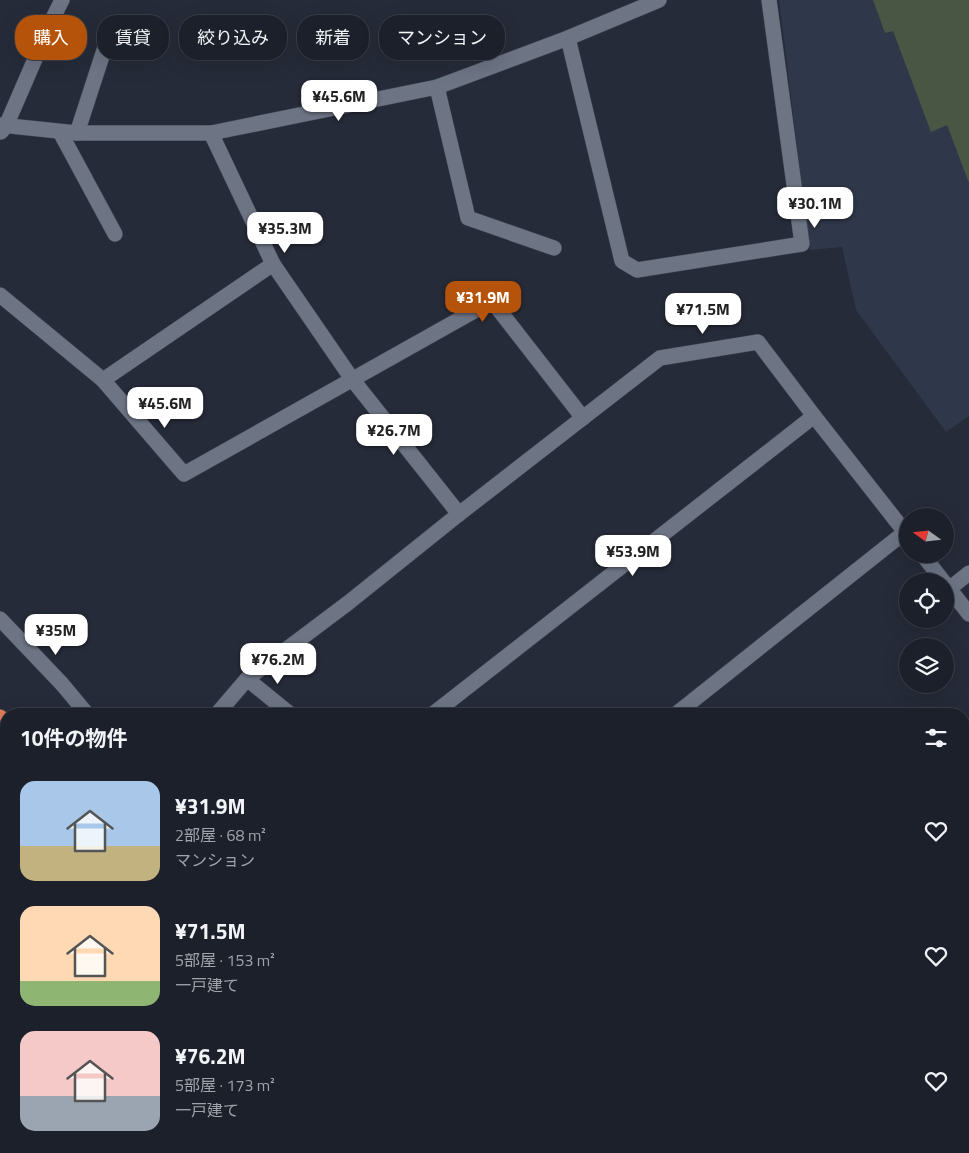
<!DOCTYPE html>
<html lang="ja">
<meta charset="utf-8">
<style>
body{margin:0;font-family:"Titillium Web","Noto Sans JP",sans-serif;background:#252833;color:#f1f3f6;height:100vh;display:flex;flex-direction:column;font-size:19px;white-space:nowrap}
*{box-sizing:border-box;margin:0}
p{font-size:16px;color:#a0a3a9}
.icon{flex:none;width:28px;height:28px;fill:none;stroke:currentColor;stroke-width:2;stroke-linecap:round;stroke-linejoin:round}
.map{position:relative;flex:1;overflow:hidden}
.side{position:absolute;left:0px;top:708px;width:970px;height:446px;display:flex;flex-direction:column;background:#1c202b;border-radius:20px 20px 0 0;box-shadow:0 5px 20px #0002,0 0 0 1px #3a3e47}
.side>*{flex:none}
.hud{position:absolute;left:15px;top:15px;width:500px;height:45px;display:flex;gap:10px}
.needle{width:32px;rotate:285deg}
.tools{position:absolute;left:899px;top:508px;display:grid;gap:10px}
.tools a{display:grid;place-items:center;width:55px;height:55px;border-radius:50%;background:#1c202b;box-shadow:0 5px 20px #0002,0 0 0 1px #3a3e47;font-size:25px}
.price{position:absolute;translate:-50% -42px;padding:0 11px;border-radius:10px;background:#fff;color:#222;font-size:16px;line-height:32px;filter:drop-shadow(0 1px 2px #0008)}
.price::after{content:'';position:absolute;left:50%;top:30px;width:15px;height:11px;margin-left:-8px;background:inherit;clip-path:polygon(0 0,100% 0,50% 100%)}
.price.selected{background:#b45309;color:#fff}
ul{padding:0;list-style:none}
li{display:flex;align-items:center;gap:15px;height:125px;padding:0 20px}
li span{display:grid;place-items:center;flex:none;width:140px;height:100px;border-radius:15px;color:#555}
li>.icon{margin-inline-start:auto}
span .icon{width:60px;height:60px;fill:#fffc;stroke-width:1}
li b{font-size:21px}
h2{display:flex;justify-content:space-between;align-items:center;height:60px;padding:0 20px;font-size:21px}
.tag{padding:0 18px;border-radius:20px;background:#1c202b;box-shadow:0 5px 20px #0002,0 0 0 1px #3a3e47;font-size:18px;line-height:45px}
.tag.selected{background:#b45309;color:#fff}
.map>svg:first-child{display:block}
</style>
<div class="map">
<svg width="969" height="1153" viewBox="0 0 969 1153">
<defs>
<pattern id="forest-crowns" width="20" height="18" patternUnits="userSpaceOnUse" patternTransform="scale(1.25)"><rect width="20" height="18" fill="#495643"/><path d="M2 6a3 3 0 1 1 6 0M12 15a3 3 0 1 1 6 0" fill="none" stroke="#636f5f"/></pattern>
</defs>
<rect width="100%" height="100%" fill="#262b39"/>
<polygon fill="#2f374a" points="779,0 969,0 969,416 946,432 856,310 842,247 810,250"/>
<polygon fill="url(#forest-crowns)" points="969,779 969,1153 669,1153 646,1148 964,1148 964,783"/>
<polygon fill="#495643" points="873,0 969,0 969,183 947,125 931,132 893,31 885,33"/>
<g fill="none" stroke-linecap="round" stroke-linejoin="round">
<g stroke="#434856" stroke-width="15" stroke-dasharray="15 8" stroke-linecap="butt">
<polyline points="0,769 6,774"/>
<polyline points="0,813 6,818"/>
<polyline points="431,1148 438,1153"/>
<polyline points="502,1148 511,1153"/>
</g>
<g stroke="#444854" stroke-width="16">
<g id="minor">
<polyline points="568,38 622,261 637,270 802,244 769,0"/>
<polyline points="437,87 468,218 554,248"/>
<polyline points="0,125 77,133 211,133 437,87 568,38 659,0"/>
<polyline points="1,132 6,126 51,22 62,0"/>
<polyline points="60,132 115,234"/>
<polyline points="77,133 105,47"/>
<polyline points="211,133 273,264 352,379 459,514"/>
<polyline points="0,295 103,380 184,474 492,301 583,418"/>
<polyline points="103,380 273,264"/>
<polyline points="922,554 943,581"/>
<polyline points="945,583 969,614"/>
<polyline points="949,589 969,573"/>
<polyline points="0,619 62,684 87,714"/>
<polyline points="247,679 290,714"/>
<polyline points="217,714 247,679 348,603 459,514 660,358 758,342 814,416 905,532 676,714"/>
<polyline points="433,714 814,416"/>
<polyline points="964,754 969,750"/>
<polyline points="0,1025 6,1029"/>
<polyline points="152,1148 158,1153"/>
<polyline points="480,1153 487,1148"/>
</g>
</g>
<g stroke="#444854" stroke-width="16">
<g id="highway">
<polyline points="0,717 6,722"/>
<polyline points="0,850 6,856"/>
<polyline points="386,1148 394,1153"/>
<polyline points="579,1148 586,1153"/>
</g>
</g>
<g stroke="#737783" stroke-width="3" stroke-dasharray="4 2.5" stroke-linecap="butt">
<polyline points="964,813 969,804"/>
<polyline points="964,964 969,976"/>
<polyline points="964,1070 969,1063"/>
<polyline points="964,1095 969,1099"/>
</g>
<use href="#minor" stroke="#6d7484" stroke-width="15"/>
<use href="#highway" stroke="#e17d58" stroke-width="15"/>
</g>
</svg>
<div class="tools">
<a><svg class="needle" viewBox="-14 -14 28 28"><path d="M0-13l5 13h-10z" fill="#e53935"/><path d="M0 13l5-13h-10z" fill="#a0a3a9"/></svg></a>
<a><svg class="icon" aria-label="locate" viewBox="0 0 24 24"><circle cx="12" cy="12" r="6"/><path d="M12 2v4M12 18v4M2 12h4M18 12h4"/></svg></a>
<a><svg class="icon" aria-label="layers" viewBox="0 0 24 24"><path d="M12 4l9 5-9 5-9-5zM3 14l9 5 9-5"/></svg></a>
</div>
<b class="price" style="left:339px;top:122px">¥45.6M</b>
<b class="price" style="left:815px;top:229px">¥30.1M</b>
<b class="price" style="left:285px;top:254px">¥35.3M</b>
<b class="price selected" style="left:483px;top:323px">¥31.9M</b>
<b class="price" style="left:703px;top:335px">¥71.5M</b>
<b class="price" style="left:165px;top:429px">¥45.6M</b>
<b class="price" style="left:394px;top:456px">¥26.7M</b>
<b class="price" style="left:633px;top:577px">¥53.9M</b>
<b class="price" style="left:56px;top:656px">¥35M</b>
<b class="price" style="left:278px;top:685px">¥76.2M</b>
<div class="hud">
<a class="tag selected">購入</a>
<a class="tag">賃貸</a>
<a class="tag">絞り込み</a>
<a class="tag">新着</a>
<a class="tag">マンション</a>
</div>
<section class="side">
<h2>10件の物件<svg class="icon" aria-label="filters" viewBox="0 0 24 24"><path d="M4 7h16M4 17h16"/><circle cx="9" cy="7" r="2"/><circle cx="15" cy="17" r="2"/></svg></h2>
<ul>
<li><span style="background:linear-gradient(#a9c7e8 65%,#c2b280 0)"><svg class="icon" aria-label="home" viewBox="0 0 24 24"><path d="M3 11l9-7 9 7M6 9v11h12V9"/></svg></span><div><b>¥31.9M</b><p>2部屋 · 68 m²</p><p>マンション</p></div><svg class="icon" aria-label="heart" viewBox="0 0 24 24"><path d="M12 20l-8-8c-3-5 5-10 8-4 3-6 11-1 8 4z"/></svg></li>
<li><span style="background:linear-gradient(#ffd9b3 75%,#8fb573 0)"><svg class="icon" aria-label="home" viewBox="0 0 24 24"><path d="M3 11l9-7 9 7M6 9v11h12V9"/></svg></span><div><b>¥71.5M</b><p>5部屋 · 153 m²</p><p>一戸建て</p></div><svg class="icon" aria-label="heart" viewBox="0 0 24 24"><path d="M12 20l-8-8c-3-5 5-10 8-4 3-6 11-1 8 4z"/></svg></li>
<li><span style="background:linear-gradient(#f6c9c9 65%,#9aa5b1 0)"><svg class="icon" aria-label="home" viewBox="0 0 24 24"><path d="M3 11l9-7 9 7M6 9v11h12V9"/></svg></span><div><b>¥76.2M</b><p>5部屋 · 173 m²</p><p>一戸建て</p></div><svg class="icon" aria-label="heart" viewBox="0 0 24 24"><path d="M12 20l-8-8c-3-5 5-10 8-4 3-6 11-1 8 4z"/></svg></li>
</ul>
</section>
</div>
